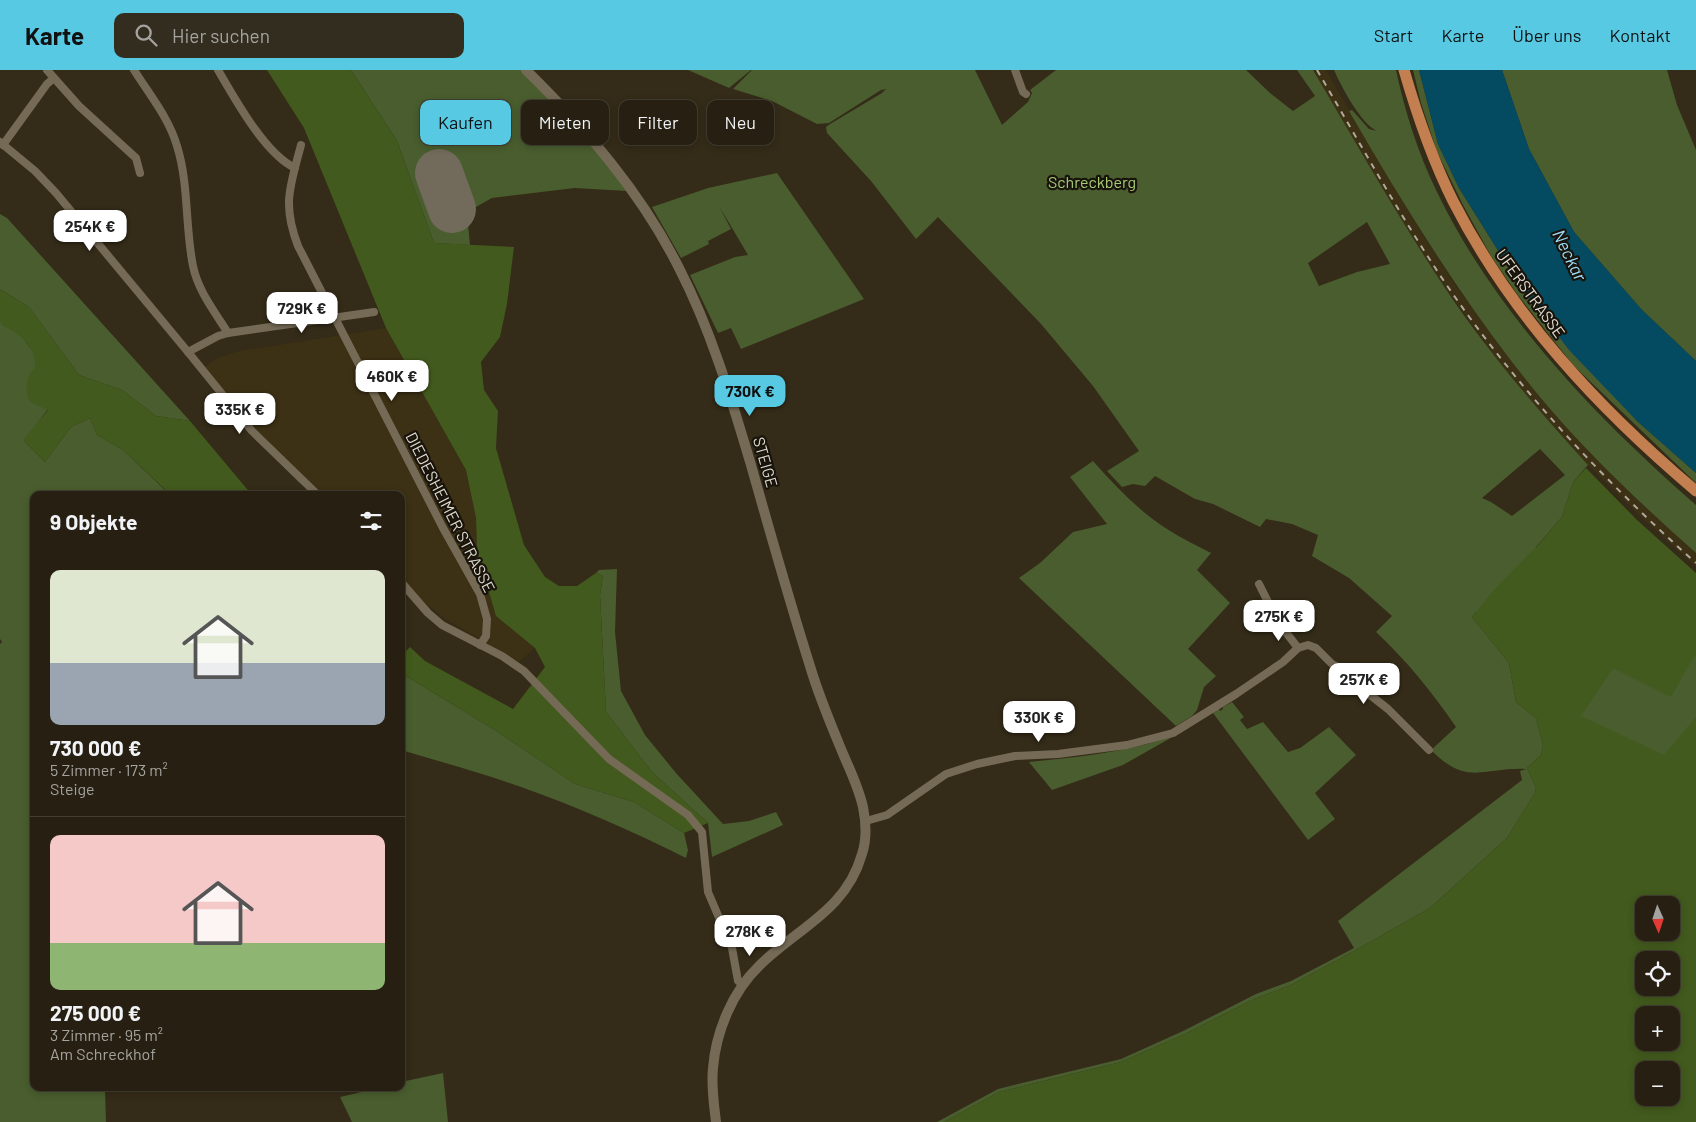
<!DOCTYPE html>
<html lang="de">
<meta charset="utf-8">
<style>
body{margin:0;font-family:Barlow,sans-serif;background:#332d20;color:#f1f3f6;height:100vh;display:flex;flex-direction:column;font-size:19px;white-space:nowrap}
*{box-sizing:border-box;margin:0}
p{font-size:16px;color:#a4a39f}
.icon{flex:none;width:28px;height:28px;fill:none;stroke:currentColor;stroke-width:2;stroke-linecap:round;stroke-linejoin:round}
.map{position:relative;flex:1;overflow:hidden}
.panel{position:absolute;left:30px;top:421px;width:375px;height:600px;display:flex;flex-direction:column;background:#272012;border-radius:10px;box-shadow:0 2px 8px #0003,0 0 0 1px #433e32}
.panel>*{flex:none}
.guide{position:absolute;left:420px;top:30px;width:475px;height:45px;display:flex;gap:10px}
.needle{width:32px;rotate:177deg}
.fabs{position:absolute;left:1635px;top:826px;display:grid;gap:10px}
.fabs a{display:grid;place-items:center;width:45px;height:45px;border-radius:10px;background:#272012;box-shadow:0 2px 8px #0003,0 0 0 1px #433e32;font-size:25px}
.price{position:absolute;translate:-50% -42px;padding:0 11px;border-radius:10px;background:#fff;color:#222;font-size:16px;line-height:32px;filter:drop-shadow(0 1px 2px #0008)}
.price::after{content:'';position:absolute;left:50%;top:30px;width:15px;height:11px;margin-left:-8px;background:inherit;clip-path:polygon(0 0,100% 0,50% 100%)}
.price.active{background:#57c9e3;color:#111}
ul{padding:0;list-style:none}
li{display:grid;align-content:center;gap:10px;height:265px;padding:0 20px}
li+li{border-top:1px solid #433e32}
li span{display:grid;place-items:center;height:155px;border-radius:10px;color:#555}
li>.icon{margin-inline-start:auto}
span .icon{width:90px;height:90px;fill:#fffc;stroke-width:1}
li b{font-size:21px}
h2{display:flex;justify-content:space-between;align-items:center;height:60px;padding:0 20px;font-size:21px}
.pill{padding:0 18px;border-radius:10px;background:#272012;box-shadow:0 2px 8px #0003,0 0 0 1px #433e32;font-size:18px;line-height:45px}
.pill.active{background:#57c9e3;color:#111}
header{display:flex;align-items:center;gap:30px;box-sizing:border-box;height:70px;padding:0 25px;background:#57c9e3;color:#111}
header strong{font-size:24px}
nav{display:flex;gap:28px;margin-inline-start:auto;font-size:18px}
.search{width:350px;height:45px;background:#332d20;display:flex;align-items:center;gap:12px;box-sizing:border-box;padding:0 18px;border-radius:10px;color:#a4a39f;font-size:19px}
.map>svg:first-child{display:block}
</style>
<header>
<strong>Karte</strong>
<div class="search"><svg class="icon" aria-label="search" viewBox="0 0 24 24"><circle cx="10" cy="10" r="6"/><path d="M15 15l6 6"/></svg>Hier suchen</div>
<nav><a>Start</a><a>Karte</a><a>Über uns</a><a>Kontakt</a></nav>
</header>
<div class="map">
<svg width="1696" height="1052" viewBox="0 0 1696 1052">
<rect width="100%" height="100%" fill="#342b18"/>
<g fill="#3c3015">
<polygon points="1313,0 1326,0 1411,146 1454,213 1499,275 1546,333 1595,388 1648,440 1696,483 1696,497 1641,447 1588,395 1538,340 1491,281 1446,219 1403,152 1344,55"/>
<polygon points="386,258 466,400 476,448 477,481 521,565 535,578 519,592 444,548 424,532 401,507 401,425 324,425 256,360 205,297 217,288 239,281"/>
</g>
<g fill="#495d2e" fill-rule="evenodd">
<polygon points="351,0 523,0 561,34 627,121 575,118 492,128 467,142 470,175 434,173 397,71"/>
<polygon points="688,0 751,0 729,18"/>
<path d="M752 0H975L1002 55 1028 32 1032 23 1030 20 1056 0H1246L1270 23 1293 41 1315 26 1297 0H1313C1356 73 1398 147 1445 218 1487 281 1537 339 1588 395L1573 412 1562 447 1536 477 1696 554V688L1657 689 1541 652 1497 557 1476 542 1472 547 1509 593 1516 632 1536 648 1543 675 1541 685 1527 698 1536 718 1535 723 1507 768 1430 838 1356 880 1291 915 1254 929 1185 964 1121 992 999 1022 944 1052H937L998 1019 1121 989 1183 961 1256 924 1291 911 1354 878 1338 851 1522 710 1520 701 1526 699C1484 697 1467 717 1431 680L1456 657C1432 622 1407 591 1376 562L1392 546 1349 508 1312 486 1318 465 1292 454 1266 449 1260 457 1213 434 1195 429 1155 406 1145 416 1133 414 1122 417 1107 401 1139 381 1093 316 1041 254 938 147 916 169 871 111 827 63 826 57 830 54 882 23 886 19 881 20 829 53 817 54 772 31 733 19ZM1367 152 1390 194 1357 202 1319 216 1308 193ZM1540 379 1565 405 1512 446 1491 432 1482 428Z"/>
<path d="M1334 0H1396C1405 42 1418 83 1437 122 1481 213 1547 292 1618 363 1644 388 1669 412 1696 435V483C1643 436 1591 387 1545 333 1469 242 1408 143 1349 41L1352 40 1369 59 1377 61C1361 54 1341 16 1334 0Z"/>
<polygon points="1413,0 1419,0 1438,74 1459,118 1522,219 1637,351 1696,403 1696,413 1573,295 1517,224 1491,186 1463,135 1437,82 1421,33"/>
<polygon points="1502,0 1667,0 1677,35 1696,80 1696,291 1642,240 1574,162 1529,79"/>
<polygon points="777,103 864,229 741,279 731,258 718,263 690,205 735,187 748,185 719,136 731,159 708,171 709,174 681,188 652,137 708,118"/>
<polygon points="0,144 7,148 190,351 156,346 122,320 79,305 29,237 0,219"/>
<polygon points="0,249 3,255 20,264 35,284 36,297 48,339 24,371 45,392 71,357 90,348 97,365 123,380 165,420 162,425 34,425 34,1018 105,1018 106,1052 0,1052 0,574 2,572 0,569"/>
<path d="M1093 391C1115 416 1139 441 1167 459 1181 468 1196 475 1211 483L1197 500 1230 533 1188 579 1216 606 1204 617 1197 640 1192 646 1176 656 1019 508 1040 493 1073 462 1107 454 1070 407Z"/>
<polygon points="617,499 615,562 621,621 645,665 676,703 723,754 749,751 776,742 783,755 712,787 708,753 652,702 606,642 600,525 603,506 596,503 599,500"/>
<path d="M401 603 495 660 575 714 634 732 684 763 688 780 686 788C632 761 578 737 521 717 482 703 441 692 401 680Z"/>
<polygon points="1232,632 1244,647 1240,650 1247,659 1263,652 1288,682 1300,678 1329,657 1356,685 1315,723 1335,749 1308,770 1213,643 1219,639 1220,641 1223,639 1223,637"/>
<path d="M1176 665 1123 695 1052 720 1029 692C1080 687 1127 682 1176 665Z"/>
<polygon points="443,1003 448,1052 352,1052 340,1027 379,1018 401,1018 401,1012"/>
</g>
<g fill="#425a1d" fill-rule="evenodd">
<polygon points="267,0 351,0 397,71 434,173 514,177 507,234 500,267 481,292 484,320 498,341 496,378 524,475 545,507 559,516 577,516 596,503 603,506 600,525 606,642 652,702 708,753 684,763 634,732 575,714 495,660 401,603 401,586 410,577 425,591 513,639 545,597 535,578 496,546 477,481 476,448 466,400 386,258 304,58"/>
<path d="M0 219 29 237 79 305 122 320 156 346 190 351 252 425H171L123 380 97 365 90 348 71 357 45 392 23 370 48 340 29 331C26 317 24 307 36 297 34 274 22 266 2 255L0 249Z"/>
<path d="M1586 398 1637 450 1696 503V587L1694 586 1671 627 1613 598 1581 646 1664 685 1696 647V1052H944L999 1022 1121 992 1185 964 1254 929 1291 915 1356 880 1430 838 1507 768 1535 723 1536 718 1527 698 1541 685 1543 675 1536 648 1516 632 1509 593 1472 547 1493 521 1538 475 1562 447 1573 412ZM1644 835H1671V862H1644ZM1644 890H1671V918H1644ZM1644 945H1671V972H1644ZM1644 1000H1671V1028H1644Z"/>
</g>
<polygon fill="#044b62" points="1419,0 1502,0 1529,79 1574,162 1642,240 1696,291 1696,403 1637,351 1569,280 1522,219 1459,118 1438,74"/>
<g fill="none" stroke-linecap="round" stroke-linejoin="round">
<polyline stroke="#726a5a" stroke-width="48" points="439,103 452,139"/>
<g stroke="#756a55" stroke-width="8">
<polyline points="47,0 79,36 136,88 140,103"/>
<path d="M134 0C149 24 169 48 177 76 189 114 185 157 193 196 198 221 215 242 228 263"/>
<path d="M218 0C235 29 265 84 295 98"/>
<polyline points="1015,0 1023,22 1026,24"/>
<polyline points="0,72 35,101 56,123 188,282 252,361 318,425"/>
<polyline points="3,75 47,14 54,8"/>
<path d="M301 75C290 117 282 134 298 176L443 458 480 524 487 549 486 566 480 575"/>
<polyline points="188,282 218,266 228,263 374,242"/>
<polyline points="401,512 428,543 442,555 502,586 524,601 609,689 688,745 702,762 708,822 732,878 738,911 743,915"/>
<polyline points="1259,514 1278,552 1298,578"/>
<polyline points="866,751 887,745 946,704 977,694 1015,686 1058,684 1127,675 1173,663 1236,624 1283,592 1298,578 1308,575 1316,578 1332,594 1356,606 1365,621 1388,639 1429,680"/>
</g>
<path stroke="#756a55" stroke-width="10" d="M526 0C586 59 641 122 679 198 711 260 731 328 751 395 770 462 789 530 810 596 819 627 832 657 844 686 851 702 859 719 863 737 866 752 867 769 862 784 846 841 797 858 759 896 732 922 716 962 713 998 711 1016 714 1034 716 1052"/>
<path stroke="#c47f50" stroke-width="11" d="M1404 0C1417 45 1432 89 1453 131 1511 245 1599 339 1696 421"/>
<path stroke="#b1aa9c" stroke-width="2" stroke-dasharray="6 6" stroke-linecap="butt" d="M1317 0C1360 73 1401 148 1448 217 1519 320 1603 410 1696 493"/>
</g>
<g text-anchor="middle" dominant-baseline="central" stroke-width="4.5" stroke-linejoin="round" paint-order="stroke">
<g font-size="16" fill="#a7cd76" stroke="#18140c">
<text x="1092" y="111">Schreckberg</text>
</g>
<g font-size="16" fill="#e2dcd0" stroke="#18140c">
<text transform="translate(1531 223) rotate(54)">UFERSTRASSE</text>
<text transform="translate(766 392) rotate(74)">STEIGE</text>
<text transform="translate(451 442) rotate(63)">DIEDESHEIMER STRASSE</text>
</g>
<g font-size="18" font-style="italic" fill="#9ddaf6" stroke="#18140c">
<text transform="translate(1570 185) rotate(64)">Neckar</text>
</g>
</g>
</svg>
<div class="fabs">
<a><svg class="needle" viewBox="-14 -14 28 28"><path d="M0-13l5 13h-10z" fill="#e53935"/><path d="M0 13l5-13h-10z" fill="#a4a39f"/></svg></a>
<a><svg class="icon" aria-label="locate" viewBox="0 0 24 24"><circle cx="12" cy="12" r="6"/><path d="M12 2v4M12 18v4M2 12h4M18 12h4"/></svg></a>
<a>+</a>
<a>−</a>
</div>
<b class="price" style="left:90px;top:182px">254K €</b>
<b class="price" style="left:302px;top:264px">729K €</b>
<b class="price" style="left:392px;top:332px">460K €</b>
<b class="price active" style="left:750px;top:347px">730K €</b>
<b class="price" style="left:240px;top:365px">335K €</b>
<b class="price" style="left:1279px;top:572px">275K €</b>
<b class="price" style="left:1364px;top:635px">257K €</b>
<b class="price" style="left:1039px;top:673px">330K €</b>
<b class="price" style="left:750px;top:887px">278K €</b>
<div class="guide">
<a class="pill active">Kaufen</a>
<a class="pill">Mieten</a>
<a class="pill">Filter</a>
<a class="pill">Neu</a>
</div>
<section class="panel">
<h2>9 Objekte<svg class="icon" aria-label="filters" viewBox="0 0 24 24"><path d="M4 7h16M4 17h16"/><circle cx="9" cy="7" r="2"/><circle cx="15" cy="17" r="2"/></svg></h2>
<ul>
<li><span style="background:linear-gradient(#dfe7d0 60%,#9aa5b1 0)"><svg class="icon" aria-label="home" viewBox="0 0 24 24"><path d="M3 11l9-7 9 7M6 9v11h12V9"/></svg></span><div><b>730 000 €</b><p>5 Zimmer · 173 m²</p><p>Steige</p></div></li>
<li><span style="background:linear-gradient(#f6c9c9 70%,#8fb573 0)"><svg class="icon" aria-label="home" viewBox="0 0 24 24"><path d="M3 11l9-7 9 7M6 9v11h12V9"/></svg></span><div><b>275 000 €</b><p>3 Zimmer · 95 m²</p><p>Am Schreckhof</p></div></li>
</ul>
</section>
</div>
